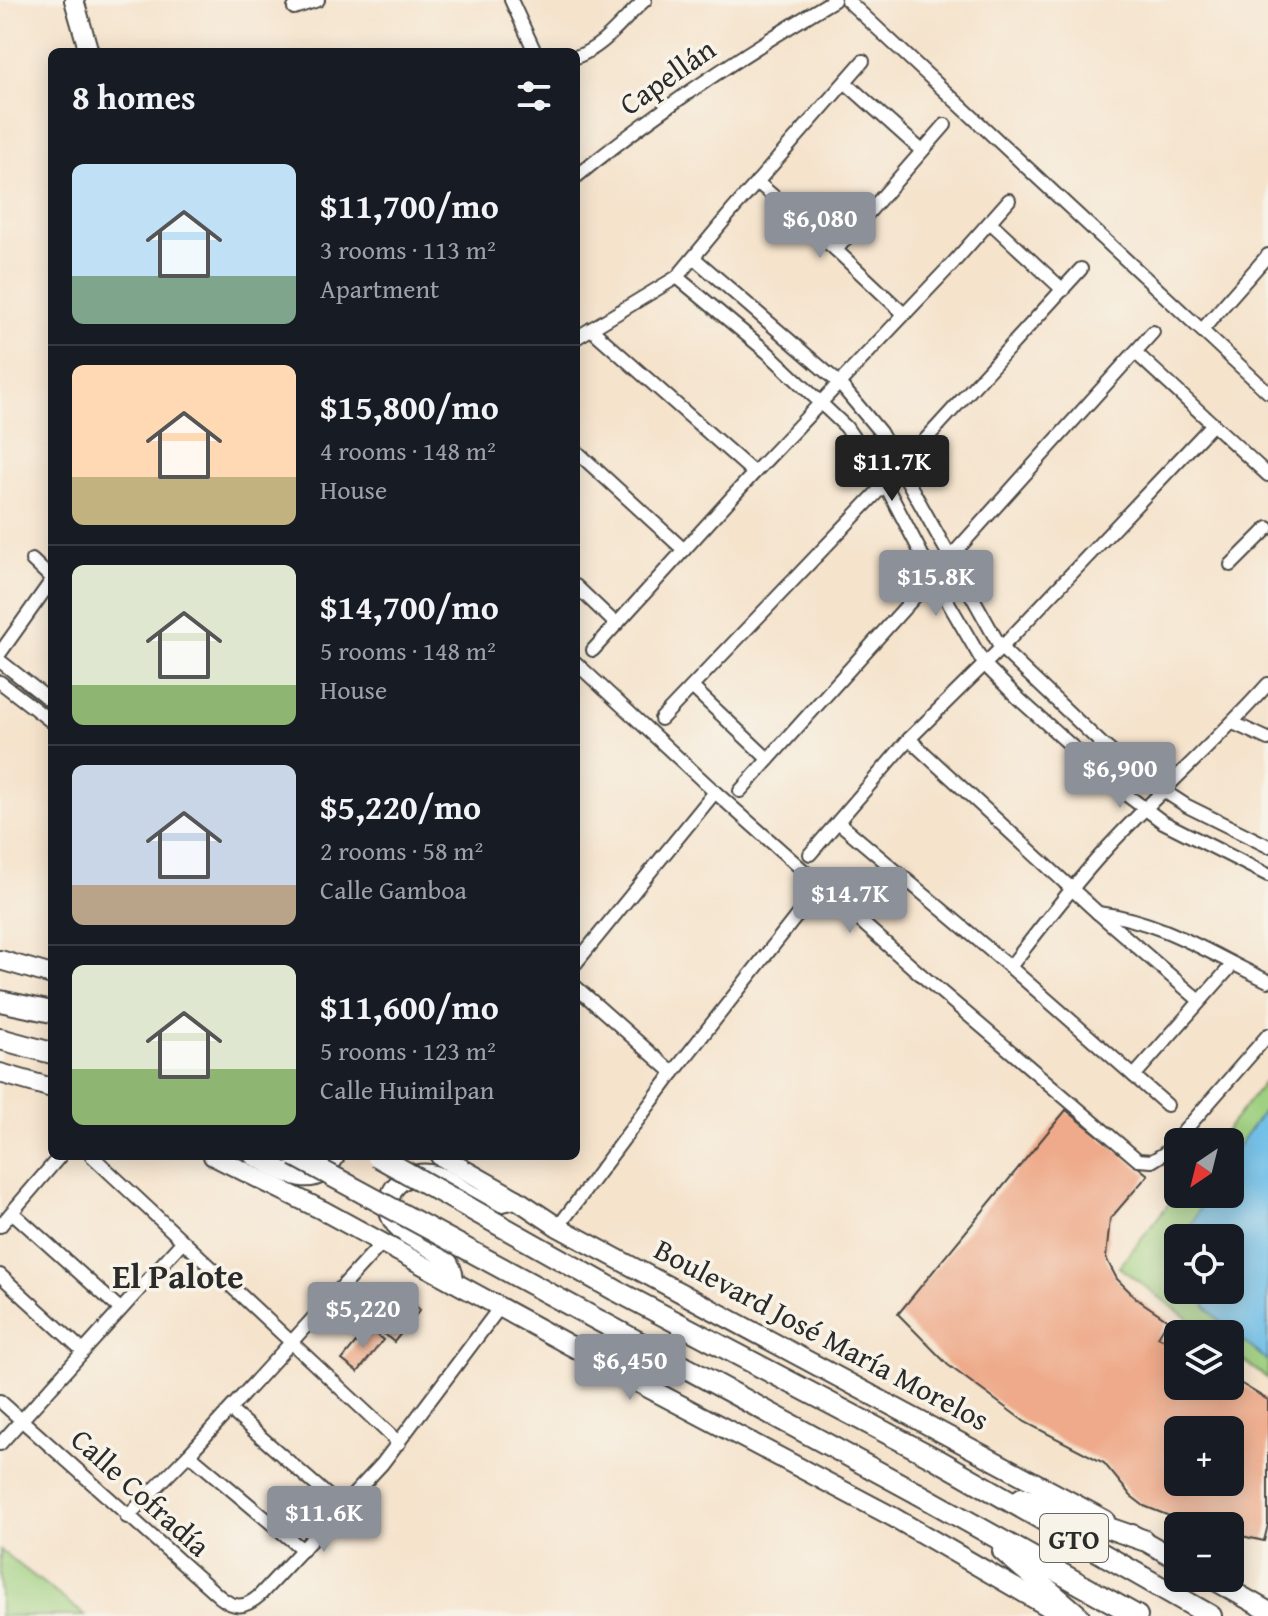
<!DOCTYPE html>
<meta charset="utf-8">
<style>
body{margin:0;font-family:"Gentium Book Plus",serif;background:#242831;color:#f1f3f6;height:100vh;display:flex;flex-direction:column;font-size:30px;white-space:nowrap}
*{box-sizing:border-box;margin:0}
p{font-size:26px;color:#9ea1a6}
.icon{flex:none;width:44px;height:44px;fill:none;stroke:currentColor;stroke-width:2;stroke-linecap:round;stroke-linejoin:round}
.map{position:relative;flex:1;overflow:hidden}
.side{position:absolute;left:48px;top:48px;width:532px;height:1112px;display:flex;flex-direction:column;background:#171b24;border-radius:12px;box-shadow:0 4px 20px #0003}
.side>*{flex:none}
.needle{width:52px;rotate:215deg}
.buttons{position:absolute;left:1164px;top:1128px;display:grid;gap:16px}
.buttons a{display:grid;place-items:center;width:80px;height:80px;border-radius:12px;background:#171b24;box-shadow:0 4px 20px #0003;font-size:40px}
.price{position:absolute;translate:-50% -68px;padding:0 18px;border-radius:8px;background:#8c9099;color:#fff;font-size:26px;line-height:52px;filter:drop-shadow(0 2px 4px #0008)}
.price::after{content:'';position:absolute;left:50%;top:48px;width:24px;height:18px;margin-left:-12px;background:inherit;clip-path:polygon(0 0,100% 0,50% 100%)}
.price.on{background:#222;color:#fff}
ul{padding:0;list-style:none}
li{display:flex;align-items:center;gap:24px;height:200px;padding:0 24px}
li+li{border-top:2px solid #363941}
li span{display:grid;place-items:center;flex:none;width:224px;height:160px;border-radius:12px;color:#555}
li>.icon{margin-inline-start:auto}
span .icon{width:96px;height:96px;fill:#fffc;stroke-width:1}
li b{font-size:34px}
h2{display:flex;justify-content:space-between;align-items:center;height:96px;padding:0 24px;font-size:34px}
.map>svg:first-child{display:block}
</style>
<div class="map">
<svg width="1268" height="1616" viewBox="0 0 1268 1616">
<rect width="100%" height="100%" fill="#f7f3e8"/>
<filter id="ink" filterUnits="userSpaceOnUse"><feTurbulence type="fractalNoise" baseFrequency=".0125" numOctaves="2"/><feDisplacementMap in="SourceGraphic" scale="16" xChannelSelector="R" yChannelSelector="G"/><feConvolveMatrix kernelMatrix="1 2 1 2 8 2 1 2 1" color-interpolation-filters="sRGB"/></filter>
<filter id="wash" filterUnits="userSpaceOnUse"><feTurbulence type="fractalNoise" baseFrequency=".006" numOctaves="4" result="noise"/><feDisplacementMap in="SourceGraphic" scale="32" xChannelSelector="R" yChannelSelector="G"/><feGaussianBlur stdDeviation="1.8" result="paint"/><feColorMatrix in="noise" values="0 0 0 0 0 0 0 0 0 0 0 0 0 0 0 0 0 1.4 0 .05"/><feComposite in="paint" operator="in"/></filter>
<g filter="url(#wash)">
<rect width="100%" height="100%" fill="#f5e3cc"/>
<g fill="#9ecf7f" stroke="#647d55" stroke-width="2" fill-rule="evenodd">
<path d="M1268 1077V1379L1230 1350V1334H1209L1119 1267 1178 1192V1194H1230V1142H1217ZM1178 1238H1230V1290H1178Z"/>
<polygon points="0,1550 86,1616 0,1616"/>
</g>
<path fill="#6dbde7" stroke="#4c7489" stroke-width="2" d="M1268 1104V1361C1242 1339 1211 1320 1195 1290H1230V1238H1188V1231L1207 1194H1230V1158Z"/>
<g id="blocks">
<g fill="#eeaa8a" fill-rule="evenodd">
<path d="M1066 1110 1148 1175 1110 1219 1106 1258 1117 1279 1137 1299 1168 1320 1158 1337 1178 1346V1386H1230V1377L1268 1400V1525L1264 1541 1242 1536 1230 1530V1526L1190 1524 1144 1506 1131 1496 1104 1463 1025 1422 948 1365 898 1314ZM1178 1430H1230V1482H1178Z"/>
<polygon points="391,1286 420,1310 394,1342 365,1318"/>
<polygon points="368,1328 383,1340 358,1372 342,1360"/>
</g>
</g>
</g>
<g filter="url(#ink)">
<use href="#blocks" fill-opacity="0" stroke="#494743" stroke-width="2"/>
<g fill="none" stroke-linecap="round" stroke-linejoin="round">
<g stroke="#494743" stroke-width="16">
<g id="street">
<polyline points="511,0 535,52"/>
<polyline points="847,0 1268,392"/>
<polyline points="294,8 318,0"/>
<path d="M576 57C606 46 622 20 645 0"/>
<polyline points="846,83 922,151"/>
<path d="M576 177C657 110 743 54 834 0"/>
<polyline points="757,182 836,250 904,314"/>
<polyline points="990,222 1063,290"/>
<polyline points="836,250 945,125"/>
<polyline points="694,258 839,383 880,432 1001,648 1101,743 1139,775 1187,806 1268,846"/>
<polyline points="677,277 767,352 846,427 885,484 934,578 984,664 1019,699 1124,793 1163,822 1268,875"/>
<polyline points="591,329 754,473"/>
<polyline points="1202,330 1268,255"/>
<polyline points="576,338 677,277 731,212 863,61"/>
<polyline points="1136,353 1268,475"/>
<polyline points="576,451 684,550"/>
<polyline points="32,560 52,579"/>
<polyline points="1231,565 1268,528"/>
<polyline points="576,586 616,624"/>
<polyline points="593,650 754,473 953,263 1009,200"/>
<polyline points="0,653 52,580"/>
<polyline points="0,661 52,702"/>
<polyline points="576,663 715,792 919,973 1138,1160 1152,1161 1165,1153 1268,1035"/>
<polyline points="0,682 52,722"/>
<polyline points="692,687 768,759"/>
<polyline points="661,719 885,484 1081,269"/>
<polyline points="1233,723 1268,739"/>
<polyline points="909,739 1098,913 1200,1001"/>
<polyline points="740,791 1153,332"/>
<polyline points="838,822 1010,967 1167,1105"/>
<polyline points="810,854 909,739 1001,648 1213,424"/>
<path d="M1098 913C1163 921 1210 954 1268 981"/>
<polyline points="576,963 715,792"/>
<path d="M1010 967C1042 926 1073 885 1108 847 1160 791 1217 741 1268 684"/>
<polyline points="576,987 673,1073"/>
<polyline points="1134,1076 1233,964"/>
<polyline points="92,1156 399,1443"/>
<polyline points="13,1213 120,1309"/>
<polyline points="0,1226 60,1156"/>
<polyline points="558,1227 673,1073 821,885"/>
<polyline points="0,1275 82,1350"/>
<path d="M0 1401 220 1597C235 1609 245 1608 259 1596L382 1464 500 1307"/>
<polyline points="230,1410 342,1508"/>
<polyline points="0,1444 182,1242"/>
<polyline points="189,1454 303,1550"/>
<polyline points="127,1517 189,1454 381,1244"/>
</g>
</g>
<g stroke="#494743" stroke-width="22">
<g id="secondary">
<polyline points="74,0 89,52"/>
<polyline points="0,960 52,975"/>
<polyline points="0,1073 52,1088"/>
<polyline points="213,1156 322,1210 637,1382 893,1517 1064,1616"/>
<path d="M254 1156C282 1170 315 1196 335 1156"/>
<polyline points="440,1156 516,1199 558,1227 1105,1520"/>
<path d="M454 1282C454 1248 414 1246 395 1224 388 1215 387 1206 391 1195 393 1187 399 1182 407 1178 438 1162 458 1193 486 1201 496 1205 506 1201 516 1199"/>
<polyline points="1132,1534 1178,1560"/>
<polyline points="1210,1578 1268,1611"/>
</g>
</g>
<g stroke="#494743" stroke-width="24">
<g id="primary">
<polyline points="0,1001 52,1012"/>
<polyline points="0,1039 52,1053"/>
<polyline points="938,1460 1211,1616"/>
<polyline points="917,1493 1137,1616"/>
<polyline points="1022,1498 1143,1540"/>
<polyline points="1003,1551 1079,1616"/>
</g>
</g>
<use href="#street" stroke="#fff" stroke-width="12"/>
<use href="#secondary" stroke="#fff" stroke-width="18"/>
<use href="#primary" stroke="#fff" stroke-width="20"/>
<g stroke="#494743" stroke-width="24" stroke-linecap="butt">
<g id="primary-bridge">
<polyline points="295,1156 917,1493"/>
<polyline points="377,1156 615,1290 938,1460"/>
</g>
</g>
<use href="#primary-bridge" stroke="#fff" stroke-width="20"/>
</g>
</g>
<g text-anchor="middle" dominant-baseline="central" stroke-width="7" stroke-linejoin="round" paint-order="stroke">
<rect fill="#f7f3e8" stroke="#686764" stroke-width="2" x="1040" y="1514" width="68" height="48" rx="6"/>
<g font-size="28" font-weight="bold" fill="#2b2b2b">
<text x="1074" y="1538">GTO</text>
</g>
<g font-size="30" fill="#2b2b2b" stroke="#f7f3e8">
<text transform="translate(667 76) rotate(-35)">Capellán</text>
<text transform="translate(822 1334) rotate(28)">Boulevard José María Morelos</text>
<text transform="translate(141 1492) rotate(42)">Calle Cofradía</text>
</g>
<g font-size="34" font-weight="bold" fill="#2b2b2b" stroke="#f7f3e8">
<text x="178" y="1275">El Palote</text>
</g>
</g>
</svg>
<div class="buttons">
<a><svg class="needle" viewBox="-14 -14 28 28"><path d="M0-13l5 13h-10z" fill="#e53935"/><path d="M0 13l5-13h-10z" fill="#9ea1a6"/></svg></a>
<a><svg class="icon" aria-label="locate" viewBox="0 0 24 24"><circle cx="12" cy="12" r="6"/><path d="M12 2v4M12 18v4M2 12h4M18 12h4"/></svg></a>
<a><svg class="icon" aria-label="layers" viewBox="0 0 24 24"><path d="M12 4l9 5-9 5-9-5zM3 14l9 5 9-5"/></svg></a>
<a>+</a>
<a>−</a>
</div>
<b class="price" style="left:820px;top:260px">$6,080</b>
<b class="price on" style="left:892px;top:503px">$11.7K</b>
<b class="price" style="left:936px;top:618px">$15.8K</b>
<b class="price" style="left:1120px;top:810px">$6,900</b>
<b class="price" style="left:850px;top:935px">$14.7K</b>
<b class="price" style="left:363px;top:1350px">$5,220</b>
<b class="price" style="left:630px;top:1402px">$6,450</b>
<b class="price" style="left:324px;top:1554px">$11.6K</b>
<section class="side">
<h2>8 homes<svg class="icon" aria-label="filters" viewBox="0 0 24 24"><path d="M4 7h16M4 17h16"/><circle cx="9" cy="7" r="2"/><circle cx="15" cy="17" r="2"/></svg></h2>
<ul>
<li><span style="background:linear-gradient(#bfe0f5 70%,#7fa58c 0)"><svg class="icon" aria-label="home" viewBox="0 0 24 24"><path d="M3 11l9-7 9 7M6 9v11h12V9"/></svg></span><div><b>$11,700/mo</b><p>3 rooms · 113 m²</p><p>Apartment</p></div></li>
<li><span style="background:linear-gradient(#ffd9b3 70%,#c2b280 0)"><svg class="icon" aria-label="home" viewBox="0 0 24 24"><path d="M3 11l9-7 9 7M6 9v11h12V9"/></svg></span><div><b>$15,800/mo</b><p>4 rooms · 148 m²</p><p>House</p></div></li>
<li><span style="background:linear-gradient(#dfe7d0 75%,#8fb573 0)"><svg class="icon" aria-label="home" viewBox="0 0 24 24"><path d="M3 11l9-7 9 7M6 9v11h12V9"/></svg></span><div><b>$14,700/mo</b><p>5 rooms · 148 m²</p><p>House</p></div></li>
<li><span style="background:linear-gradient(#c9d6e8 75%,#b9a48a 0)"><svg class="icon" aria-label="home" viewBox="0 0 24 24"><path d="M3 11l9-7 9 7M6 9v11h12V9"/></svg></span><div><b>$5,220/mo</b><p>2 rooms · 58 m²</p><p>Calle Gamboa</p></div></li>
<li><span style="background:linear-gradient(#dfe7d0 65%,#8fb573 0)"><svg class="icon" aria-label="home" viewBox="0 0 24 24"><path d="M3 11l9-7 9 7M6 9v11h12V9"/></svg></span><div><b>$11,600/mo</b><p>5 rooms · 123 m²</p><p>Calle Huimilpan</p></div></li>
</ul>
</section>
</div>
